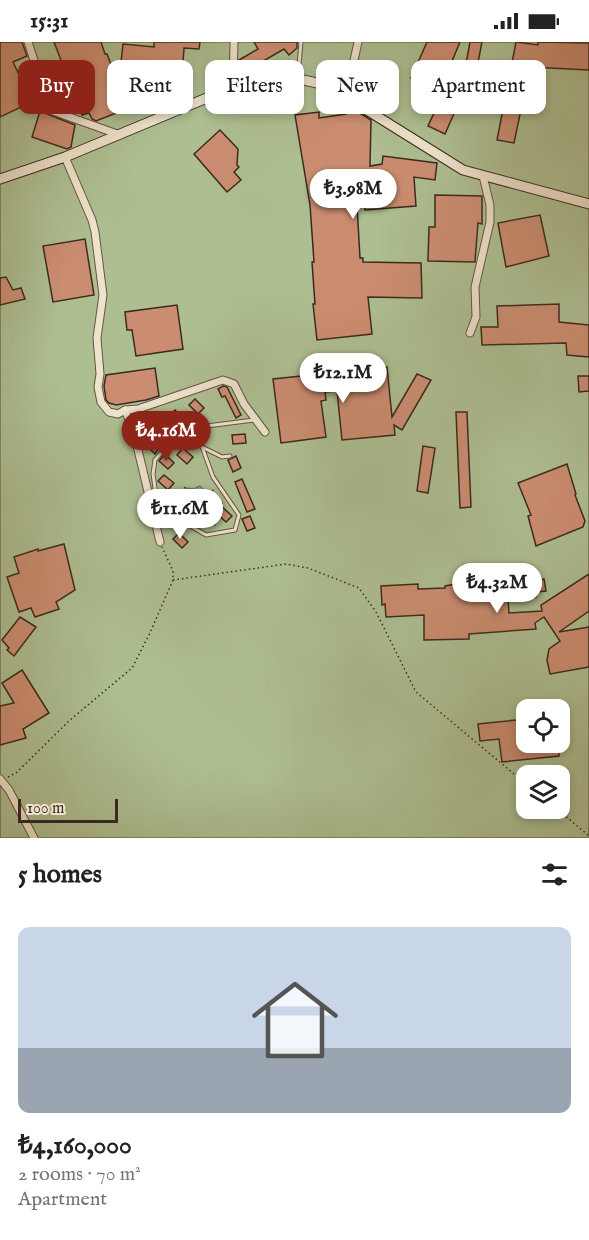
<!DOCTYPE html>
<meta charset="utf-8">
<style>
body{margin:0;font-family:"IM FELL English",serif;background:#f6f6f6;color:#222;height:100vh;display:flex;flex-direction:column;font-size:22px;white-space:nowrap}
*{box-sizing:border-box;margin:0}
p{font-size:20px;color:#767676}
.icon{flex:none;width:33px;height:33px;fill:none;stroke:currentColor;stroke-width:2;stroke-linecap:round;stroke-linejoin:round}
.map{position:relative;height:796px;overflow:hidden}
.panel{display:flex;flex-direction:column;background:#fff;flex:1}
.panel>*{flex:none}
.hud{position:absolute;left:18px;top:18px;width:554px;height:54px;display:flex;gap:12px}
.controls{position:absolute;left:516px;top:657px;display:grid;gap:12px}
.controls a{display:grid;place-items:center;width:54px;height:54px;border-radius:12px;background:#fff;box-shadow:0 3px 9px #0003;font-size:30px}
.scale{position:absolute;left:18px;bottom:15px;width:100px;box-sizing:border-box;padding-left:6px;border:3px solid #3c291d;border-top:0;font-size:16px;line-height:21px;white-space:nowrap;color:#3c291d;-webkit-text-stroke:4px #ede2cc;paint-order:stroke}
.price{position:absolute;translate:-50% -51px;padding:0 14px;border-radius:21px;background:#fff;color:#222;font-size:20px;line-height:39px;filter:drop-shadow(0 2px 3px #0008)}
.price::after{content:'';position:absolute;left:50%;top:36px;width:18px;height:14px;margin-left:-9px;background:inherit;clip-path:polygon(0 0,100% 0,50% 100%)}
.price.on{background:#8f2418;color:#fff}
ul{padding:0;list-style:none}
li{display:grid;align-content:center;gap:12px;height:318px;padding:0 18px}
li span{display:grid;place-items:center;height:186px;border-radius:12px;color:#555}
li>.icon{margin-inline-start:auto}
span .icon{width:108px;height:108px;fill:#fffc;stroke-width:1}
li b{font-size:26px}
h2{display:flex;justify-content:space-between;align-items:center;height:72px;padding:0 18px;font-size:26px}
.pill{padding:0 21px;border-radius:12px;background:#fff;box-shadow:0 3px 9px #0003;font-size:21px;line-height:54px}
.pill.on{background:#8f2418;color:#fff}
.status{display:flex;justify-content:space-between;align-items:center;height:42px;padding:0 30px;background:#fff;direction:ltr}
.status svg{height:16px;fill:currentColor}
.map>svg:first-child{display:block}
</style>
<div class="status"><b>15:31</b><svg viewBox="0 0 49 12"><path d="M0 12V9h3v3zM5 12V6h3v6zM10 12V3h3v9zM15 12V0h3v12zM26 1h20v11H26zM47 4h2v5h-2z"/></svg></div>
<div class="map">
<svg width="589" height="796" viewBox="0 0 589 796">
<rect width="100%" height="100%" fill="#e3d3b1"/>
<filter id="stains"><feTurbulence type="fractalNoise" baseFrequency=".00333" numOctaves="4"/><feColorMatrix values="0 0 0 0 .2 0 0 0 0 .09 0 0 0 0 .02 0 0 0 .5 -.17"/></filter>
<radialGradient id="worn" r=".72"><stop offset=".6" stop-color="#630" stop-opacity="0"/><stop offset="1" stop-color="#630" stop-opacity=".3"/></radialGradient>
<path fill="#adbe91" stroke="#747457" stroke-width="1.5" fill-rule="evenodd" d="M0 0H589V796H0ZM526 668H560V700H526ZM526 734H560V766H526Z"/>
<polygon fill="#95b8ab" stroke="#717f72" stroke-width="1.5" points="200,444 205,449 205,453 202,456 186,451 186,446 194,447"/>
<g fill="#cb8d71" stroke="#3c291d" stroke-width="1.5">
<polygon points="0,0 22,0 27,14 13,20 32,60 0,75"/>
<polygon points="54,0 101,0 105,12 107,12 118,41 119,35 130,31 121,20 123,2 154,5 154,0 200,0 199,7 184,6 182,34 158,48 138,46 144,53 134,64 96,79 92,77 89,71 82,73"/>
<polygon points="254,0 297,0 297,6 289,13 284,7 239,33 239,18 258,7"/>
<polygon points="427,0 460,0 445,36 462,44 470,0 482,0 474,41 468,40 445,92 428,84 441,56 421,48 423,41 411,36"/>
<polygon points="516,0 538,3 538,0 589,1 589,28 530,25 514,101 497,98"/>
<polygon points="347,63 371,78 370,124 382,122 383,114 437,121 435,138 414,135 416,164 365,168 364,148 333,152 335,165 357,163 360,216 363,216 363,220 421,221 422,256 368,255 372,292 317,298 313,262 315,262 312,220 314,220 310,163 295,73 319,70 319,76 346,72"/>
<polygon points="40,69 75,83 71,105 67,107 32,95"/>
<polygon points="220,88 238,107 237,123 239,125 234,130 241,138 227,150 194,112"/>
<polygon points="435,153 482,154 482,182 478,181 475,220 428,219 429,185 435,185"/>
<polygon points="540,173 549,214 506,225 498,181"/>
<polygon points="85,197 94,253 53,260 43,204"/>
<polygon points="6,235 13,248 21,246 25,257 0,263 0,236"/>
<polygon points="559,262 559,280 589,283 589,315 567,313 566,301 482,303 481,285 498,285 497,264"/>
<polygon points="177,263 183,307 136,314 132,288 127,288 125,270"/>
<polygon points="387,325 392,375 417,332 431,338 402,388 394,383 395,393 342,398 337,349 325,350 326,358 321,359 326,395 281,401 273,337"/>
<polygon points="155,326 159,354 146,358 116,363 109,361 106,358 104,344 106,333"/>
<polygon points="578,334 589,334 589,349 579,350"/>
<polygon points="223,344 227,345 241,373 236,376 225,354 222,355 218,347"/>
<polygon points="195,357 204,366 198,372 189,363"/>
<polygon points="175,368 184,377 178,383 169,374"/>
<polygon points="456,370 467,370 471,465 460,466"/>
<polygon points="154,373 164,382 158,389 148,380"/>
<polygon points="245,392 246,401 233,402 232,393"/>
<polygon points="150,395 160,404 155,412 144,401"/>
<polygon points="423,404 435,406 428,451 417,449"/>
<polygon points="183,406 193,415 187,422 177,413"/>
<polygon points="165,412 174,421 168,427 159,419"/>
<polygon points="236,414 241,426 233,430 228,418"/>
<polygon points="567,422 576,452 575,453 585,479 583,485 536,504 528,474 531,473 518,441"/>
<polygon points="164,433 174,441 168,448 158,439"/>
<polygon points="242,437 255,467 247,470 235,440"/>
<polygon points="171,452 193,471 187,478 165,458"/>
<polygon points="213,452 222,461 220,463 232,474 226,480 217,472 206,483 197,474 210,460 207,458"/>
<polygon points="250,474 255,486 247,489 242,477"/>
<polygon points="179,491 188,500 182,506 173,497"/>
<polygon points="64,502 75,548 56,560 59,567 35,575 31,566 19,570 7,535 19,531 14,515 38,507 38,509"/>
<polygon points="589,532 589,569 559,590 589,585 589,625 550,632 547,618 549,607 560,599 544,575 535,581 536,587 469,592 469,597 424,598 424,573 386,575 385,562 382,563 381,544 418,542 418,547 445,546 445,544 468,540 505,538 505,540 544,537 546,549 536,550 536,555 508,557 509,571 542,569 541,563"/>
<polygon points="20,575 36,585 14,614 7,608 9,606 2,598"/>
<polygon points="22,628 49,671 23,687 26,696 0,703 0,664 14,661 2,641"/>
<polygon points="526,677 526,700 558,700 559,714 502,720 499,697 480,699 478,682"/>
</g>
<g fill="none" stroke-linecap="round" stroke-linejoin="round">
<g stroke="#665442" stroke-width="5">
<g id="lane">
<polyline points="298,34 301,0"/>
<polyline points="199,385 197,391 213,435 239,473 235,488 206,493 164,469 156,453 153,432 155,418 182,387 190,383 199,385 254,378"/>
<polyline points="202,405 222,415 230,414"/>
</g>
</g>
<g stroke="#665442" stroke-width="9">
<g id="street">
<polyline points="28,0 41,40 43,62 50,68 120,93"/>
<polyline points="234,0 233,37 235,44"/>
<polyline points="346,55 358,0"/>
<polyline points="65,115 92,178 95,190 103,253 97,296 100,332 98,345 101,360 109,370 118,372 125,368 138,367 223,338 234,342 244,362 265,390"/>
<polyline points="470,291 476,275 475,245 490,180 490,163 483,134"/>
<polyline points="125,368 133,387 160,500"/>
<polyline points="0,737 9,748 34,796"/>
</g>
</g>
<g stroke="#3c291d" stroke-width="11">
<polyline id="secondary" points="0,137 65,115 250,38 266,35 290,35 317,41 346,55 463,128 589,162"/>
</g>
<g stroke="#3c291d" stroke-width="1.5" stroke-dasharray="1.5 3" stroke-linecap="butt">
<polyline points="162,387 169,396"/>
<polyline points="188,405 195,398"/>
<polyline points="185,445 183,455 204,459 207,453 216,446"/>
<polyline points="210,481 215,483 216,486"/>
<polyline points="179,489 181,483"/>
<polyline points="173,538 286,522 308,526 359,546 376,570 416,650 526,742"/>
<polyline points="8,735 16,731 70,678 132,626 149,593 173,538 173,529 162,505"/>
<polyline points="556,766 589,794"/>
</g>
<use href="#lane" stroke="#ede2cc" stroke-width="3"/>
<use href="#street" stroke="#ede2cc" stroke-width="7"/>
<use href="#secondary" stroke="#ede2cc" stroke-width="9"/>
</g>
<rect width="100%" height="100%" filter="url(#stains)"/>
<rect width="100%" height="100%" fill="url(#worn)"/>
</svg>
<div class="controls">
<a><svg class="icon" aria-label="locate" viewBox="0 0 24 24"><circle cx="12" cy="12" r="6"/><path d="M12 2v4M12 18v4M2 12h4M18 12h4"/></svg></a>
<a><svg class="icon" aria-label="layers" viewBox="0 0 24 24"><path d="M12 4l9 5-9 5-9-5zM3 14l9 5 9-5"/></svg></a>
</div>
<div class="scale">100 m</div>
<b class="price" style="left:353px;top:178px">₺3.98M</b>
<b class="price" style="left:343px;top:362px">₺12.1M</b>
<b class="price on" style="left:166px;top:420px">₺4.16M</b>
<b class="price" style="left:180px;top:498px">₺11.6M</b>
<b class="price" style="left:497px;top:572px">₺4.32M</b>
<div class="hud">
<a class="pill on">Buy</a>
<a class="pill">Rent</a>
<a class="pill">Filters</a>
<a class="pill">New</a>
<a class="pill">Apartment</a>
</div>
</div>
<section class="panel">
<h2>5 homes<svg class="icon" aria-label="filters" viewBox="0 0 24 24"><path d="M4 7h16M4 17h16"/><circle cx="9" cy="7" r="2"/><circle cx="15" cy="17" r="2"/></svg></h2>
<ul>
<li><span style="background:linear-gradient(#c9d6e8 65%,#9aa5b1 0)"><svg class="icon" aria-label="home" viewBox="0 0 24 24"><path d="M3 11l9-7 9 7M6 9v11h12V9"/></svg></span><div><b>₺4,160,000</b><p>2 rooms · 70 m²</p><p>Apartment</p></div></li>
</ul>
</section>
